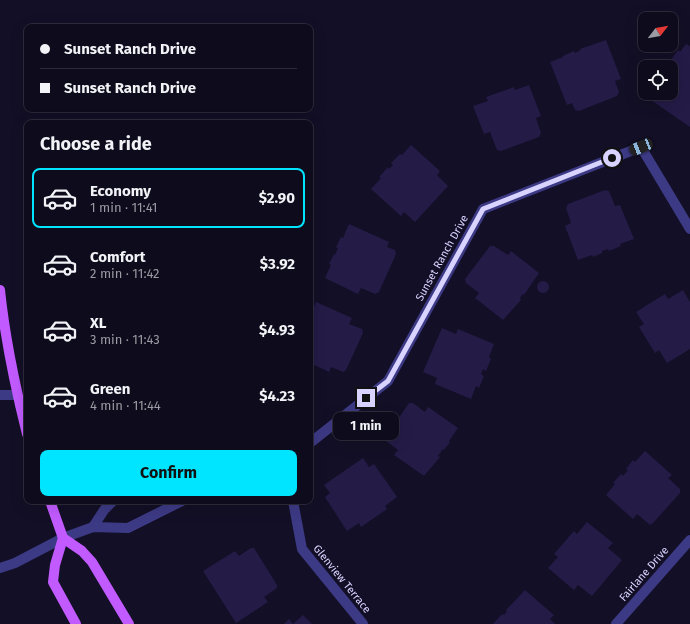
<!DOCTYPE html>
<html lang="en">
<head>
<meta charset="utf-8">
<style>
  :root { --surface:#0e0b1c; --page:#1c1929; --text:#f1f3f6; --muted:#9b9ba3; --line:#2e2b3b; --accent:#00e5ff }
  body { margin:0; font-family:"Fira Sans",sans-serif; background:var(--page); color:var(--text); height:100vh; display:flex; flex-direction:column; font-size:15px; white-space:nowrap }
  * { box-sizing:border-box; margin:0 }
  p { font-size:13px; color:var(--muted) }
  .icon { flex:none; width:22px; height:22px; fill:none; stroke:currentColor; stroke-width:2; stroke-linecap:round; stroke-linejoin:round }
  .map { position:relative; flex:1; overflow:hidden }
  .sheet { position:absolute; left:24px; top:120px; width:289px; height:384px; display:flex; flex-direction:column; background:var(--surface); border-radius:8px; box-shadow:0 4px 16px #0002,0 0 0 1px var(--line) }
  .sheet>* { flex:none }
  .banner { position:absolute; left:24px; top:24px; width:289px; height:88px; border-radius:8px; box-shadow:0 4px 16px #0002,0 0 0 1px var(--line); display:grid; align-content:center; height:88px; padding:0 16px; background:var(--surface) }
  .needle { width:26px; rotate:59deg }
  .buttons { position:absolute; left:638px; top:12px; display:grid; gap:8px }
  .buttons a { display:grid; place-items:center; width:40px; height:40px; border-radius:8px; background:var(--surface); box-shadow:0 4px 16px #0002,0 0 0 1px var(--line); font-size:20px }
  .end { position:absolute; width:18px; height:18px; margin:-9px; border:5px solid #d9d4ff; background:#111; box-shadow:0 0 0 2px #111 }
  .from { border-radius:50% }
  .bubble { position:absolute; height:28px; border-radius:8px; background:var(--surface); box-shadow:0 4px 16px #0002,0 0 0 1px var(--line); font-size:13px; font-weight:700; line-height:28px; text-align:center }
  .car { position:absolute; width:12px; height:24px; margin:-12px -6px; border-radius:5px; box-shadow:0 0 3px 1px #0007; background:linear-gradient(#222 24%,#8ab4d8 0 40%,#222 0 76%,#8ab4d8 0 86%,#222 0) }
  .banner b { display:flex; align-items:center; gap:14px; height:38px; font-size:15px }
  .banner b+b { border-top:1px solid var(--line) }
  .banner i { width:10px; height:10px; background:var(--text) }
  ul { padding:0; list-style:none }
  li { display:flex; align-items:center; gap:12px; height:60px; margin:0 8px 6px; padding:0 8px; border:2px solid transparent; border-radius:8px }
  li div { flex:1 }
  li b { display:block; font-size:15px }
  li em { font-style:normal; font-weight:700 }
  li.on { border-color:var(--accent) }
  li>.icon { width:36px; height:36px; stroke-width:1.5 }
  h2 { padding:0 16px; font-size:18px; line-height:48px }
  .action { display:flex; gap:8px; margin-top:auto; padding:8px 16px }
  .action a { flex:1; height:46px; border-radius:8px; background:var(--accent); color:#111; font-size:16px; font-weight:700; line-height:46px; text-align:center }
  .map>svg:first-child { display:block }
</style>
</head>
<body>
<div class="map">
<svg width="690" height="624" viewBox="0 0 690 624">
  <rect width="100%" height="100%" fill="#130f26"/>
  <g fill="#241b47">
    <polygon points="606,40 621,79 615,81 619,92 617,96 579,111 575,110 572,103 567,105 550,62 563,57 563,56 574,51 575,53 581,50 580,49"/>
    <polygon points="686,44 690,46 690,127 651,100 656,93 671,93 671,67 666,67 678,50 680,52"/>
    <polygon points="529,85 541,116 536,118 541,133 539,137 501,151 497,150 490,132 484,134 473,106 488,101 486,97 514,87 515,90"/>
    <polygon points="411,145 440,171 437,175 448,186 415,222 404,212 401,216 371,189 381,178 379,177 388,167 389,169 393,165 391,163 400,154 402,155"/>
    <polygon points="605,190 609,191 615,206 620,205 634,239 620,244 621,246 609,251 608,249 602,251 602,253 593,257 592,255 578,260 565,226 571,223 566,208 568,204"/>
    <polygon points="349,224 389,242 387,247 395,250 396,254 379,292 375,294 361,288 358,294 325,278 331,265 329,264 334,254 335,255 338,248 336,247 341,237 343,238"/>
    <polygon points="490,246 494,246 508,255 511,251 539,273 524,295 523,294 520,298 521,300 503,320 475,298 479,293 466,283 465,279"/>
    <circle cx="543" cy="287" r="6"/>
    <polygon points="683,290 690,302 690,349 667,363 659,350 655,353 639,327 644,324 636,312 665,294 668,299"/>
    <polygon points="316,302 352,318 349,324 362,329 363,333 346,370 343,372 331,367 329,372 310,363 310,315"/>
    <polygon points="442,328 456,334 458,329 494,344 489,357 491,359 486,371 483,369 481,374 484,376 479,388 476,386 471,399 435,384 437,378 423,372"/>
    <polygon points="409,403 413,403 425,412 428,407 458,428 449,441 450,442 444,450 443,449 438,456 440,457 424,476 394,455 398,450 386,441 385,438"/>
    <polygon points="645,451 672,475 668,478 680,489 680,493 653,523 650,525 637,514 633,519 606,495 615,484 613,483 621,474 623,476 628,470 626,469 633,460 635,462"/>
    <polygon points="363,458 369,467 374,464 397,497 385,506 387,509 361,527 359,523 347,531 325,497 330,493 324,485"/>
    <polygon points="587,522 613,543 608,548 622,560 592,596 578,585 574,590 548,568 558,557 554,554 574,531 577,534"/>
    <polygon points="251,548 254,548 277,585 277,588 264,597 268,602 236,623 203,571 235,551 239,556"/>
    <polygon points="525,590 554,615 550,619 555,624 493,624 502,614 504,615 507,611 506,610"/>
    <polygon points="303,615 312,624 284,624 289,619 293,624"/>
  </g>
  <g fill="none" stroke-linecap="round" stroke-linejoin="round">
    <polyline stroke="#3d3a85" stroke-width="10" points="0,395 17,395"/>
    <g stroke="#3d3a85" stroke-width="10">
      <polyline points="310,443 388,381 483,209 641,147 690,229"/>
      <polyline points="293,501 302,549 363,624"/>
      <polyline points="93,527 104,510 113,501"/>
      <polyline points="0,568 15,563 63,538 93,527 128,528 182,501"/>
      <polyline points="616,624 690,540"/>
    </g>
    <g stroke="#c25bff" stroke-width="10">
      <path d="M0 290C5 339 15 386 27 434"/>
      <polyline points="50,501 63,538 82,551 92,562 129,624"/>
      <polyline points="63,538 55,565 53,582 76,624"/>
    </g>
  </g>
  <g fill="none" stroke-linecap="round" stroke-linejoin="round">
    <polyline stroke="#d9d4ff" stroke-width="5" points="366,398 388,381 483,209 612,158"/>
  </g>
  <g text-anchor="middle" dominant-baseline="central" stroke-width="3" stroke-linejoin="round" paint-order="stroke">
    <g font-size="11" fill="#d9d4ff" stroke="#130f26">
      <text transform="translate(442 258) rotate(-61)">Sunset Ranch Drive</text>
      <text transform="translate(644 574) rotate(-49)">Fairlane Drive</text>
      <text transform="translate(342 579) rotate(51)">Glenview Terrace</text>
    </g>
  </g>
</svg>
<div class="buttons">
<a><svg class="needle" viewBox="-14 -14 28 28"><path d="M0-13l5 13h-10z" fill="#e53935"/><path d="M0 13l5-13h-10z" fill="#9b9ba3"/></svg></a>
<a><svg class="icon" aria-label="locate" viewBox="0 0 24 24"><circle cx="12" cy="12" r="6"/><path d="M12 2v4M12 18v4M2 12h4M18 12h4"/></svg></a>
</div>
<i class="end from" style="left:612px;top:158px"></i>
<i class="end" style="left:366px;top:398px"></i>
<div class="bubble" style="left:333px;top:412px;width:66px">1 min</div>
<i class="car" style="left:641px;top:147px;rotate:248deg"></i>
<div class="banner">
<b><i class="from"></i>Sunset Ranch Drive</b>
<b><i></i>Sunset Ranch Drive</b>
</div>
<section class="sheet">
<h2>Choose a ride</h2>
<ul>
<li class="on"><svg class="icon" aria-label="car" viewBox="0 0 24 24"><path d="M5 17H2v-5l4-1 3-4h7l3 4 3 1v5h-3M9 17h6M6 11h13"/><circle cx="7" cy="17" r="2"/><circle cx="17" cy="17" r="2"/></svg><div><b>Economy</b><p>1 min · 11:41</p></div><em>$2.90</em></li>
<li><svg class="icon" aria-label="car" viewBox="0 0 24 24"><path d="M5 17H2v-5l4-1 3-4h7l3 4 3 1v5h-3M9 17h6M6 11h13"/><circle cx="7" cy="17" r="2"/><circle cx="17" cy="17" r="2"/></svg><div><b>Comfort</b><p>2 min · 11:42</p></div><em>$3.92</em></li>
<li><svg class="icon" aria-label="car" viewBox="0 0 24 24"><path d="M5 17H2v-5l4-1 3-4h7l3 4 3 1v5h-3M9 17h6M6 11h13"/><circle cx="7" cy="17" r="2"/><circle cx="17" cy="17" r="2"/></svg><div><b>XL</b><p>3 min · 11:43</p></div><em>$4.93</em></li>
<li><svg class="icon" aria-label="car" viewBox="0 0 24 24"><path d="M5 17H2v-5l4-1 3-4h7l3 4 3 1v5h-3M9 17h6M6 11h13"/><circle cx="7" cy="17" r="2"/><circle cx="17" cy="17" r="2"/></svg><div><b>Green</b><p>4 min · 11:44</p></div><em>$4.23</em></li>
</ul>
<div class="action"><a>Confirm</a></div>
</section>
</div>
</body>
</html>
